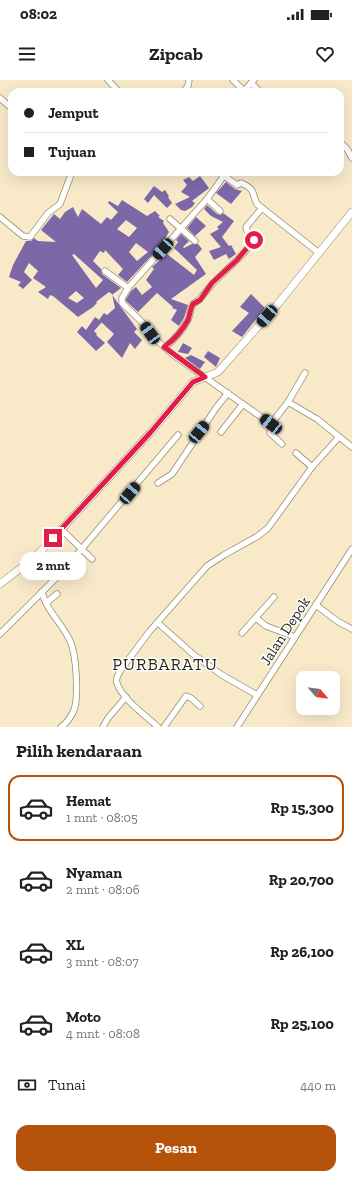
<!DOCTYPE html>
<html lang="id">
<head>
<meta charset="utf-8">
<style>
  :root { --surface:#fff; --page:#f6f6f6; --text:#202124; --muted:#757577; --line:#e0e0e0; --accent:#b45309 }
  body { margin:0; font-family:"Zilla Slab",serif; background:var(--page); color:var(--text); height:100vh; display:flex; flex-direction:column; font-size:15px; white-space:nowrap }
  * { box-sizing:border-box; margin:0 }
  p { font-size:13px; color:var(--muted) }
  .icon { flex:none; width:22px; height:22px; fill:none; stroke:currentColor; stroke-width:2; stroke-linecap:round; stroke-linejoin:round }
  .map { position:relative; height:647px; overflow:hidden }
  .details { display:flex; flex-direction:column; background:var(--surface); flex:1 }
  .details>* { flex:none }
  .top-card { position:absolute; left:8px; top:8px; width:336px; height:88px; border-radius:12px; box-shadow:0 4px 16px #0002; display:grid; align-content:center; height:88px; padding:0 16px; background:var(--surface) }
  .needle { width:26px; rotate:118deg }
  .tools { position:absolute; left:296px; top:591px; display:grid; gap:8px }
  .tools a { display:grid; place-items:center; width:44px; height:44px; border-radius:8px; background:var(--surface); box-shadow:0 4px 16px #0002; font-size:20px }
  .end { position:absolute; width:18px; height:18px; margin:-9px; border:5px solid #e11d48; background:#fff; box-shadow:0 0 0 2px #fff }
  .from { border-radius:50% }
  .bubble { position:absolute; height:28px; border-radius:12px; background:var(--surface); box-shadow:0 4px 16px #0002; font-size:13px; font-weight:800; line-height:28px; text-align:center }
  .car { position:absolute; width:12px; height:24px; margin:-12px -6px; border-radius:5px; box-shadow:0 0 3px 1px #0007; background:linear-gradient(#222 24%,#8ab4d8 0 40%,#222 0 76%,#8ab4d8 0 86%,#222 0) }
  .top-card b { display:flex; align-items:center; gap:14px; height:38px; font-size:15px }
  .top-card b+b { border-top:1px solid var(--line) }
  .top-card i { width:10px; height:10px; background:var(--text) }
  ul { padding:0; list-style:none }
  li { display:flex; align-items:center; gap:12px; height:66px; margin:0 8px 6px; padding:0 8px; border:2px solid transparent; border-radius:12px }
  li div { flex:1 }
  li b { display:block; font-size:15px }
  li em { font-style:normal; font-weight:800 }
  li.current { border-color:var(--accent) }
  li>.icon { width:36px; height:36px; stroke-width:1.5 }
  h2 { padding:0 16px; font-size:18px; line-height:48px }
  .pay { display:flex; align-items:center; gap:10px; height:44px; padding:0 16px; font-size:15px }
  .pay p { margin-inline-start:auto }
  .action { display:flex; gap:8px; margin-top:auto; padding:8px 16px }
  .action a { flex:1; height:46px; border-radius:12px; background:var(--accent); color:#fff; font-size:16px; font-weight:800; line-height:46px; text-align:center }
  .status { display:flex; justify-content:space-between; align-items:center; height:28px; padding:0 20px; background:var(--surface); direction:ltr }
  .status svg { height:11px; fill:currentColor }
  header { display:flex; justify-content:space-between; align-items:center; height:52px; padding:0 16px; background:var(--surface); font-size:18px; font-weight:800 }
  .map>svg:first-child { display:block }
</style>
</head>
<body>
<div class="status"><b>08:02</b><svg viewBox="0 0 49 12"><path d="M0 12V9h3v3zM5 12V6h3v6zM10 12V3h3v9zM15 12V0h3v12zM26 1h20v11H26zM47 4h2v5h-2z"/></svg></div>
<header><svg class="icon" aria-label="menu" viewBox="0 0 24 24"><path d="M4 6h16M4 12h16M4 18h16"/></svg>Zipcab<svg class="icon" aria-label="heart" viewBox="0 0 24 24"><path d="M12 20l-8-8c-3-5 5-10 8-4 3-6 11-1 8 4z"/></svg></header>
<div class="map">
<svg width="352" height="647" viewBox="0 0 352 647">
  <rect width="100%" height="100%" fill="#f8eac9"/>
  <g fill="#7d68a7" fill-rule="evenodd">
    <polygon points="200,96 209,108 192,121 195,123 192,127 185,131 181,130 175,124 190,117 181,112 187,105 183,100 189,97 193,101"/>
    <polygon points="226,102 235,109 242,111 231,124 216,113"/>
    <polygon points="154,106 162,112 165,110 169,116 168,117 172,123 167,128 154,115 148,123 144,119"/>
    <path d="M122 120 147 136 155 131 160 136 158 137 164 141 163 143 169 152 163 162 154 170 153 174 127 202 118 195 123 189 105 170 104 173 100 171 93 181 101 189 102 194 121 208 112 215 137 249 134 252 142 260 135 269 130 263 122 278 107 262 114 254 99 240 104 233 107 235 115 228 112 214 109 212 96 222 97 223 93 227 78 237 53 216 50 215 48 219 38 212 46 207 33 198 38 191 29 183 24 192 32 200 23 209 18 205 21 202 9 197 13 185 26 161H31L34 158 38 161 56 162 41 150 54 134 60 139 65 132 73 127 78 137 82 129 101 144 107 137 111 140 118 132 108 123 109 121 118 126ZM126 140 137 148 129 157 117 149ZM136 163 148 172 137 181 129 172ZM74 174 103 200 96 208 72 175ZM76 211 84 218 77 223 68 218Z"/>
    <polygon points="207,125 217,134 221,135 223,133 234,141 222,157 229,166 231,165 236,174 229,179 226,174 214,180 209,171 221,167 210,154 219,149 217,147 223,142 211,136 204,129"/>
    <polygon points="196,137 206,146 195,156 187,148"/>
    <polygon points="181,154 189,161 183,167 184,168 192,164 198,164 202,169 195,177 206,194 171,219 188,225 184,238 179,246 171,240 177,230 172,228 173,227 157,213 138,232 126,221 126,219 131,211 136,207 142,215 152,207 146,200 154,189 152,187 167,174 194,195 197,190 174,168 178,162 176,160"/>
    <polygon points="251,214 265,228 242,257 232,251 249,233 240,227"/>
    <polygon points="95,237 102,242 94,251 97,254 96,255 105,263 96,271 77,252 82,246 86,250"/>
    <polygon points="183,263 192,268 188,274 178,272"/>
    <polygon points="208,271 220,278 216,287 204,277"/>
    <polygon points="191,275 205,282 200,289 185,278"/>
  </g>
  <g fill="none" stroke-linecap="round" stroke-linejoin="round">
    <defs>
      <g id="minor">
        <polyline points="108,0 119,12"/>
        <polyline points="233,0 244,11"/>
        <polyline points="251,3 260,12"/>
        <polyline points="183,12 188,6 189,0"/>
        <polyline points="243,12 254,0"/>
        <polyline points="0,18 9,26"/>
        <polyline points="340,62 347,69 352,78"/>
        <polyline points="220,92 223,97 207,119 128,208 122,218 122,223 141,241 153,257 172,274 271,344 288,322 317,339 352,367"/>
        <path d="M223 95 237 105 241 103C257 110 251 113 257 124L319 173"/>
        <polyline points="207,119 220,131"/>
        <polyline points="0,137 23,156 30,157 48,133 60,124 72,92"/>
        <polyline points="170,139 195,161"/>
        <polyline points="105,191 128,208"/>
        <path d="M165 267C174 260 182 251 188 240 190 235 190 229 193 224L199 220 213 203 242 175 252 163 254 156 247 151 246 147 262 128"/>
        <polyline points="288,322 305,293"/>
        <polyline points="271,344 270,353 282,364"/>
        <polyline points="221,352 243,324"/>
        <polyline points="296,373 312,387"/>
        <polyline points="158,403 172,394 216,328 228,313"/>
        <polyline points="61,449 92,479"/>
        <path d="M42 512C46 531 64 545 71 563 76 576 79 616 74 630 71 637 67 643 61 647"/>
        <polyline points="46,523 57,514"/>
        <polyline points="316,525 337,541 352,549"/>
        <polyline points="256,538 266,546 295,557"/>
        <polyline points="158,543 194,575 222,595 257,615"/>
        <polyline points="242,553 274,517"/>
        <polyline points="0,554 63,491 178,355"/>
        <polyline points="103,647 108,638 126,617"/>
        <path d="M158 647C146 636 122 619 117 603 115 599 118 595 120 591L149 552 207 486 224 475 258 456 268 448 312 387 339 357"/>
        <polyline points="164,647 186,616 191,618 200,626"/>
        <polyline points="237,647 352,469"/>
      </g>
      <polyline id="tertiary" points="0,504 34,478 45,467 150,353 193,302 218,292 277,225 352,132"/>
    </defs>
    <use href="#minor" stroke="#998c6d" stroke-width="7"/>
    <use href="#tertiary" stroke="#998c6d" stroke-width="8"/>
    <use href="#minor" stroke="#fff" stroke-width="5.5"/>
    <use href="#tertiary" stroke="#fff" stroke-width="7"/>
  </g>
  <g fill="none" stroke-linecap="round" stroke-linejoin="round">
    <path stroke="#e11d48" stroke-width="5" d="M53 458 150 353 193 302 205 297 164 267C174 260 182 251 188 240 190 235 190 229 193 224L200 220 212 203 237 180 254 160"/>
  </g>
  <g text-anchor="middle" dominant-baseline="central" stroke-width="3" stroke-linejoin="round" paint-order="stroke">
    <g font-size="15" fill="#2c261a" stroke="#fff">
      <text transform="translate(285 551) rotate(-57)">Jalan Depok</text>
    </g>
    <g font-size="17" letter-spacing="1" fill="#2c261a" stroke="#fff">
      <text x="165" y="584">PURBARATU</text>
    </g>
  </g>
</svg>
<div class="tools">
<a><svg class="needle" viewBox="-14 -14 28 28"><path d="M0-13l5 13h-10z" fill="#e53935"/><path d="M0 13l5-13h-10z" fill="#757577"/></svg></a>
</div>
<i class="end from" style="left:254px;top:160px"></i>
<i class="end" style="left:53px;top:458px"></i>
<div class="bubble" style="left:20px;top:472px;width:66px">2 mnt</div>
<i class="car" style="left:163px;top:169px;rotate:222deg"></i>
<i class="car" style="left:267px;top:236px;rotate:221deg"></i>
<i class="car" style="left:150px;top:253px;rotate:324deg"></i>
<i class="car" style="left:271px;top:344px;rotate:308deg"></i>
<i class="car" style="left:199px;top:352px;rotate:39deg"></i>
<i class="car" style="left:130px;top:413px;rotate:40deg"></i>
<div class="top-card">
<b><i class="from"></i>Jemput</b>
<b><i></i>Tujuan</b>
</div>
</div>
<section class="details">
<h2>Pilih kendaraan</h2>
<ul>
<li class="current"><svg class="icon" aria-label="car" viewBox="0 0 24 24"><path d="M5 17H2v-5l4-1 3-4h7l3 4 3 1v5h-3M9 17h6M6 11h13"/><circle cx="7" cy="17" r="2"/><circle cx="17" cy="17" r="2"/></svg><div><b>Hemat</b><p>1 mnt · 08:05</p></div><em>Rp 15,300</em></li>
<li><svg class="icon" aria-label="car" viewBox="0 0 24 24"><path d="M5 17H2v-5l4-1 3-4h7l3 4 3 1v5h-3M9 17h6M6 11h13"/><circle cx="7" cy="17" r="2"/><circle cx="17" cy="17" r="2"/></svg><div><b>Nyaman</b><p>2 mnt · 08:06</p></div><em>Rp 20,700</em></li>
<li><svg class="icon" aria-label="car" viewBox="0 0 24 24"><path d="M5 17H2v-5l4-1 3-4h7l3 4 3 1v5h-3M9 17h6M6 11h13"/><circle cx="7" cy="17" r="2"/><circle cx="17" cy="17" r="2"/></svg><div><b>XL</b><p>3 mnt · 08:07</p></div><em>Rp 26,100</em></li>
<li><svg class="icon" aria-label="car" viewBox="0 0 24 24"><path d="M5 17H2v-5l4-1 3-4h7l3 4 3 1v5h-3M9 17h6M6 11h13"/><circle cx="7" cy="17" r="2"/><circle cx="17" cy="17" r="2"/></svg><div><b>Moto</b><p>4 mnt · 08:08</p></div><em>Rp 25,100</em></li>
</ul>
<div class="pay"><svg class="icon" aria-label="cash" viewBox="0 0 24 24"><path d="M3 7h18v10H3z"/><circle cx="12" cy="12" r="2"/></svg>Tunai<p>440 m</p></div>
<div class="action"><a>Pesan</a></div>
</section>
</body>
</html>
